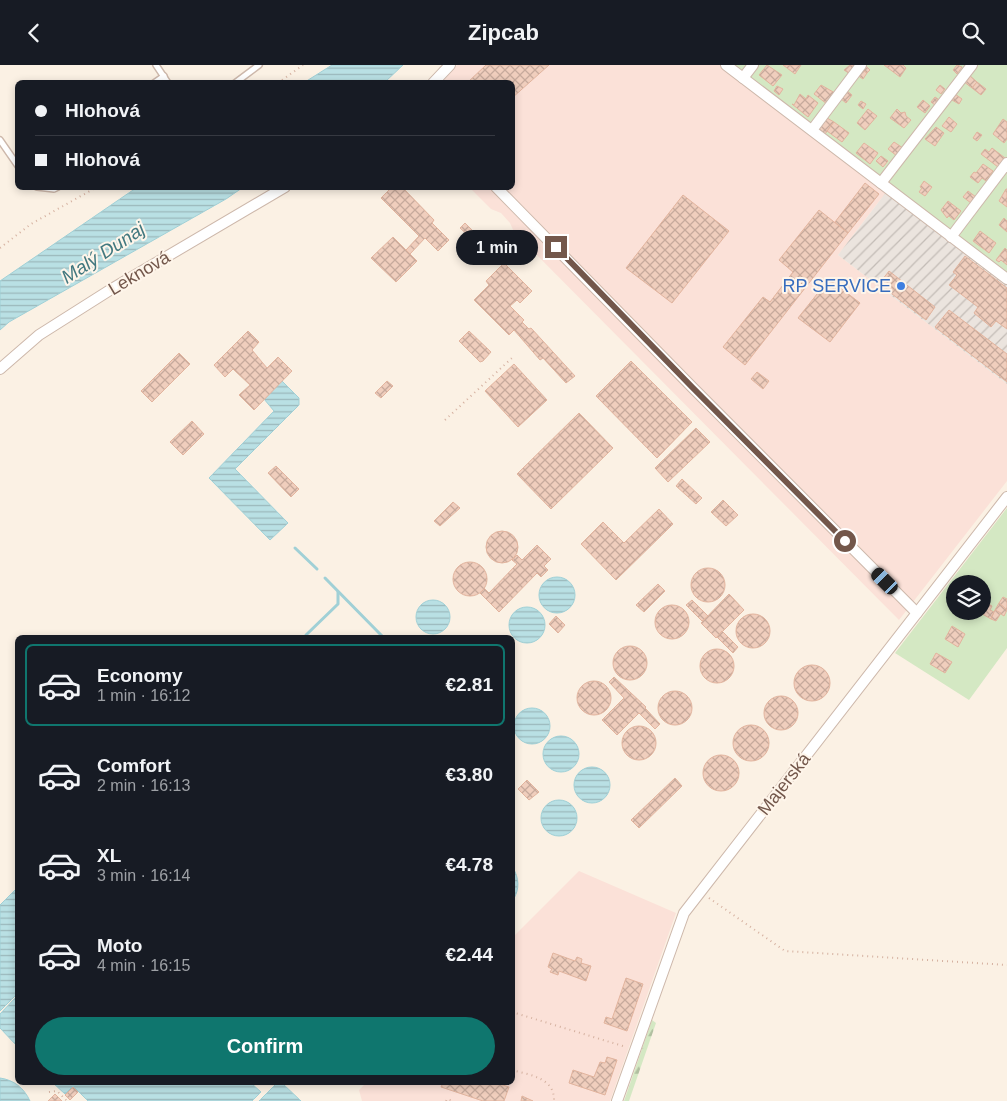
<!DOCTYPE html>
<html lang="en">
<head>
<meta charset="utf-8">
<style>
  :root { --surface:#171b24; --page:#20242c; --text:#f1f3f6; --muted:#9ea1a6; --line:#363941; --accent:#0f766e }
  body { margin:0; font-family:Helvetica,sans-serif; background:var(--page); color:var(--text); height:100vh; display:flex; flex-direction:column; font-size:19px; white-space:nowrap }
  * { box-sizing:border-box; margin:0 }
  p { font-size:16px; color:var(--muted) }
  .icon { flex:none; width:28px; height:28px; fill:none; stroke:currentColor; stroke-width:2; stroke-linecap:round; stroke-linejoin:round }
  .map { position:relative; flex:1; overflow:hidden }
  .panel { position:absolute; left:15px; top:570px; width:500px; height:450px; display:flex; flex-direction:column; background:var(--surface); border-radius:8px; box-shadow:0 2px 8px #0003 }
  .panel>* { flex:none }
  .hud { position:absolute; left:15px; top:15px; width:500px; height:110px; border-radius:8px; box-shadow:0 2px 8px #0003; display:grid; align-content:center; height:110px; padding:0 20px; background:var(--surface) }
  .fabs { position:absolute; left:946px; top:510px; display:grid; gap:10px }
  .fabs a { display:grid; place-items:center; width:45px; height:45px; border-radius:50%; background:var(--surface); box-shadow:0 2px 8px #0003; font-size:25px }
  .end { position:absolute; width:22px; height:22px; margin:-11px; border:6px solid #73574b; background:#fff; box-shadow:0 0 0 2px #fff }
  .from { border-radius:50% }
  .bubble { position:absolute; height:35px; border-radius:18px; background:var(--surface); box-shadow:0 2px 8px #0003; font-size:16px; font-weight:700; line-height:35px; text-align:center }
  .car { position:absolute; width:15px; height:30px; margin:-15px -8px; border-radius:6px; box-shadow:0 0 4px 1px #0007; background:linear-gradient(#222 24%,#8ab4d8 0 40%,#222 0 76%,#8ab4d8 0 86%,#222 0) }
  .hud b { display:flex; align-items:center; gap:18px; height:48px; font-size:19px }
  .hud b+b { border-top:1px solid var(--line) }
  .hud i { width:12px; height:12px; background:var(--text) }
  ul { padding:9px 0 0; list-style:none }
  li { display:flex; align-items:center; gap:15px; height:82px; margin:0 10px 8px; padding:0 10px; border:2px solid transparent; border-radius:8px }
  li div { flex:1 }
  li b { display:block; font-size:19px }
  li em { font-style:normal; font-weight:700 }
  li.on { border-color:var(--accent) }
  li>.icon { width:45px; height:45px; stroke-width:1.5 }
  .primary-button { display:flex; gap:10px; margin-top:auto; padding:10px 20px }
  .primary-button a { flex:1; height:58px; border-radius:30px; background:var(--accent); color:#fff; font-size:20px; font-weight:700; line-height:58px; text-align:center }
  header { display:flex; justify-content:space-between; align-items:center; height:65px; padding:0 20px; background:var(--surface); font-size:22px; font-weight:700 }
  .map>svg:first-child { display:block }
</style>
</head>
<body>
<header><svg class="icon" aria-label="back" viewBox="0 0 24 24"><path d="M15 5l-7 7 7 7"/></svg>Zipcab<svg class="icon" aria-label="search" viewBox="0 0 24 24"><circle cx="10" cy="10" r="6"/><path d="M15 15l6 6"/></svg></header>
<div class="map">
<svg width="1007" height="1036" viewBox="0 0 1007 1036">
  <defs>
    <pattern id="industrial-furrows" width="10" height="10" patternUnits="userSpaceOnUse" patternTransform="scale(1.25)"><rect width="10" height="10" fill="#ebe4de"/><path d="M-1 1l2-2M0 10L10 0M9 11l2-2" fill="none" stroke="#c3bcb6"/></pattern>
    <pattern id="forest-firs" width="22" height="20" patternUnits="userSpaceOnUse" patternTransform="scale(1.25)"><rect width="22" height="20" fill="#d4e8c3"/><path d="M5 1l3.5 6h-7zM16 11l3.5 6h-7z" fill="#b0bfa0"/></pattern>
    <pattern id="water-rules" width="6" height="5" patternUnits="userSpaceOnUse" patternTransform="scale(1.25)"><rect width="6" height="5" fill="#b9e0e4"/><path d="M0 2.5h6" fill="none" stroke="#9bb8bb"/></pattern>
    <pattern id="building-cross-hatch" width="8" height="8" patternUnits="userSpaceOnUse" patternTransform="scale(1.25)"><rect width="8" height="8" fill="#f0cebd"/><path d="M0 0l8 8M0 8l8-8" fill="none" stroke="#c7aa9c"/></pattern>
  </defs>
  <rect width="100%" height="100%" fill="#fbf1e4"/>
  <g fill="#fbe1d8">
    <polygon points="457,0 722,0 887,126 838,190 1007,319 1007,416 899,555 514,167 510,158 501,148 491,144 470,123 512,122 512,18 440,18"/>
    <polygon points="579,806 676,848 610,1036 362,1036 359,1025 366,1018 512,1018 513,872"/>
  </g>
  <polygon fill="url(#industrial-furrows)" points="887,126 1007,218 1007,319 838,190"/>
  <polygon fill="url(#forest-firs)" points="652,955 656,958 629,1036 624,1036"/>
  <g fill="#d4e8c3" fill-rule="evenodd">
    <polygon points="734,0 1007,0 1007,208"/>
    <path d="M1007 443V583L969 635 895 588ZM955 519H982V546H955Z"/>
  </g>
  <g fill="url(#water-rules)" stroke="#a0d0d6">
    <polygon points="332,0 403,0 385,17 305,17"/>
    <polygon points="136,123 242,123 226,134 9,257 0,265 0,216"/>
    <polygon points="282,316 299,333 299,340 235,404 288,458 270,475 209,413 274,346 264,334"/>
    <circle cx="557" cy="530" r="18"/>
    <circle cx="433" cy="552" r="17"/>
    <circle cx="527" cy="560" r="18"/>
    <circle cx="532" cy="661" r="18"/>
    <circle cx="561" cy="689" r="18"/>
    <circle cx="592" cy="720" r="18"/>
    <circle cx="559" cy="753" r="18"/>
    <path d="M513 803C519 813 520 824 513 835Z"/>
    <polygon points="17,823 17,929 0,946 0,840"/>
    <polygon points="17,931 17,981 0,963 0,949"/>
    <path d="M0 1013C14 1015 24 1023 30 1036H0Z"/>
    <polygon points="53,1018 251,1018 261,1027 252,1036 88,1036 73,1021 65,1029"/>
    <polygon points="277,1018 282,1018 301,1036 259,1036"/>
  </g>
  <g fill="none" stroke-linecap="round" stroke-linejoin="round">
    <g stroke="#a0d0d6" stroke-width="3">
      <polyline points="295,483 317,504"/>
      <polyline points="325,513 383,572"/>
      <polyline points="307,572 306,570 338,539 338,527"/>
    </g>
  </g>
  <g fill="url(#building-cross-hatch)" stroke="#e2b49e">
    <polygon points="486,0 549,0 512,33 512,18 467,18"/>
    <polygon points="767,0 782,10 773,21 759,10"/>
    <polygon points="783,0 801,0 795,9"/>
    <polygon points="850,0 856,0 850,9 844,5"/>
    <polygon points="865,0 870,5 867,8 862,5"/>
    <polygon points="884,0 903,0 906,3 900,12"/>
    <polygon points="957,0 962,2 957,9 953,5"/>
    <polygon points="862,5 867,8 863,14 857,10"/>
    <polygon points="968,9 977,17 972,23 963,16"/>
    <polygon points="977,17 986,24 981,30 972,23"/>
    <polygon points="821,20 835,28 827,39 814,29"/>
    <polygon points="940,20 945,24 941,29 936,25"/>
    <polygon points="777,21 783,24 779,30 774,26"/>
    <polygon points="846,25 852,30 846,38 840,33"/>
    <polygon points="800,29 806,34 808,30 818,38 808,52 792,39 794,40"/>
    <polygon points="955,29 962,34 959,39 952,35"/>
    <polygon points="935,32 938,34 935,40 931,37"/>
    <polygon points="923,35 930,41 925,48 917,42"/>
    <polygon points="861,36 866,39 863,44 858,40"/>
    <polygon points="868,44 877,51 865,65 857,58"/>
    <polygon points="897,44 901,48 905,47 906,51 911,55 904,63 890,53"/>
    <polygon points="949,52 957,59 951,67 942,61"/>
    <polygon points="827,53 834,57 825,69 819,64"/>
    <polygon points="1003,54 1007,57 1007,74 1004,78 993,69"/>
    <polygon points="834,57 849,68 842,77 827,66"/>
    <polygon points="936,62 944,68 935,81 925,74"/>
    <polygon points="977,67 982,70 977,76 973,73"/>
    <polygon points="894,77 903,83 897,91 888,84"/>
    <polygon points="864,78 878,88 870,99 856,88"/>
    <polygon points="992,83 1005,93 998,102 981,89 985,84 989,87"/>
    <polygon points="881,91 888,96 883,102 876,96"/>
    <polygon points="983,99 993,106 986,116 982,113 978,118 970,112 974,107 976,108"/>
    <polygon points="924,116 932,122 925,131 919,127 922,123 920,122"/>
    <polygon points="865,118 879,129 848,168 835,157"/>
    <polygon points="392,122 402,122 434,155 432,158 449,175 438,186 425,173 410,189 406,185 419,171 381,133"/>
    <polygon points="1006,124 1007,124 1007,142 999,136"/>
    <polygon points="968,126 976,132 971,138 963,132"/>
    <polygon points="683,130 729,166 672,238 626,203"/>
    <polygon points="948,136 961,146 954,155 949,151 947,153 941,145"/>
    <polygon points="819,145 848,168 745,300 723,282 763,232 770,237 793,207 779,195"/>
    <polygon points="1004,153 1007,156 1007,167 999,160"/>
    <polygon points="465,158 475,168 471,173 460,163"/>
    <polygon points="980,166 996,178 989,188 973,176"/>
    <polygon points="393,172 417,196 396,217 371,193"/>
    <polygon points="1005,183 1007,185 1007,200 1001,195 999,197 996,195"/>
    <polygon points="965,191 1007,223 1007,264 996,256 991,262 974,248 978,242 949,220 957,210 953,207"/>
    <polygon points="504,198 532,226 520,238 517,235 510,241 524,255 522,257 529,264 531,263 575,311 566,318 543,293 540,295 514,265 509,270 474,235 489,220 486,216"/>
    <polygon points="889,206 935,242 926,255 879,219"/>
    <polygon points="829,214 860,238 830,277 798,253"/>
    <polygon points="949,245 1007,289 1007,317 935,262"/>
    <polygon points="248,266 259,277 252,285 267,303 278,292 292,306 254,345 239,330 250,320 233,304 225,312 214,300"/>
    <polygon points="469,266 491,287 483,296 480,297 459,276"/>
    <polygon points="179,288 190,299 152,337 141,326"/>
    <polygon points="631,296 692,357 657,393 596,331"/>
    <polygon points="514,299 547,335 518,362 485,326"/>
    <polygon points="757,307 769,316 763,324 751,314"/>
    <polygon points="387,316 393,321 381,333 375,328"/>
    <polygon points="579,348 613,383 551,444 517,409"/>
    <polygon points="192,356 204,369 183,390 170,377"/>
    <polygon points="696,363 710,377 668,417 655,403"/>
    <polygon points="276,401 299,424 291,432 268,408"/>
    <polygon points="682,414 702,433 696,439 676,421"/>
    <polygon points="723,435 738,450 726,461 711,447"/>
    <polygon points="453,437 460,443 440,461 434,456"/>
    <polygon points="659,444 673,459 616,515 581,479 603,457 624,478"/>
    <circle cx="502" cy="482" r="16"/>
    <polygon points="537,480 551,494 544,501 548,505 541,512 537,508 499,547 480,528 484,523 489,528 517,499 512,495 517,490 522,495"/>
    <circle cx="470" cy="514" r="17"/>
    <circle cx="708" cy="520" r="17"/>
    <polygon points="658,519 665,526 644,547 636,540"/>
    <polygon points="729,529 744,545 716,573 701,558"/>
    <polygon points="1003,532 1007,534 1007,545 999,538"/>
    <polygon points="692,535 708,551 702,556 686,540"/>
    <polygon points="985,537 992,541 990,545 994,547 991,554 979,547 982,546"/>
    <polygon points="999,538 1007,545 1004,551 995,545"/>
    <circle cx="672" cy="557" r="17"/>
    <polygon points="995,545 1001,548 996,556 991,554"/>
    <circle cx="753" cy="566" r="17"/>
    <polygon points="556,551 565,560 558,568 549,559"/>
    <polygon points="952,561 965,569 958,582 945,574"/>
    <polygon points="722,566 738,582 733,588 717,572"/>
    <circle cx="630" cy="598" r="17"/>
    <circle cx="717" cy="601" r="17"/>
    <polygon points="936,588 952,597 945,608 930,599"/>
    <circle cx="812" cy="618" r="18"/>
    <polygon points="614,612 646,642 645,643 660,659 655,664 639,648 617,670 602,655 624,633 609,617"/>
    <circle cx="594" cy="633" r="17"/>
    <circle cx="675" cy="643" r="17"/>
    <circle cx="781" cy="648" r="17"/>
    <circle cx="751" cy="678" r="18"/>
    <circle cx="639" cy="678" r="17"/>
    <circle cx="721" cy="708" r="18"/>
    <polygon points="675,713 682,721 639,763 631,755"/>
    <polygon points="527,715 539,727 529,735 518,724"/>
    <polygon points="553,888 575,896 577,892 582,894 581,898 591,901 586,916 559,906 558,910 550,907 552,904 548,902"/>
    <polygon points="626,913 643,919 627,966 604,958 606,952 612,954"/>
    <polygon points="607,992 617,995 605,1030 569,1018 573,1005 594,1012 600,997 605,998"/>
    <polygon points="443,1018 497,1018 509,1022 504,1036 483,1036 441,1022"/>
    <polygon points="73,1022 78,1027 70,1035 65,1030"/>
    <polygon points="55,1029 62,1036 48,1036"/>
    <polygon points="522,1031 533,1036 521,1036"/>
  </g>
  <g fill="none" stroke-linecap="round" stroke-linejoin="round">
    <defs>
      <g id="lane">
        <polyline points="156,0 168,18"/>
        <polyline points="154,18 164,11"/>
        <polyline points="235,18 259,0"/>
        <polyline points="0,75 18,101"/>
        <polyline points="37,122 54,124 58,122"/>
      </g>
      <g id="street">
        <polyline points="726,0 1007,214"/>
        <polyline points="743,13 753,0"/>
        <polyline points="433,18 450,0"/>
        <polyline points="812,65 861,0"/>
        <polyline points="881,118 972,0"/>
        <polyline points="496,122 692,322 917,548"/>
        <polyline points="951,172 1007,98"/>
        <polyline points="0,304 39,270 110,225 285,122"/>
        <polyline points="617,1036 684,848 1007,432"/>
      </g>
    </defs>
    <use href="#lane" stroke="#cdb8ab" stroke-width="8"/>
    <use href="#street" stroke="#cdb8ab" stroke-width="12"/>
    <g stroke="#d5b1a0" stroke-width="2" stroke-dasharray="1 4" stroke-linecap="butt">
      <polyline points="278,18 303,0"/>
      <polyline points="0,183 31,159 97,122"/>
      <polyline points="445,355 513,292"/>
      <polyline points="709,833 785,886 1007,900"/>
      <polyline points="512,947 626,982"/>
      <path d="M512 1005C530 1010 555 1013 554 1036"/>
      <polyline points="49,1027 57,1026 67,1036"/>
      <polyline points="446,1036 447,1034 453,1036"/>
    </g>
    <use href="#lane" stroke="#fff" stroke-width="5"/>
    <use href="#street" stroke="#fff" stroke-width="10"/>
  </g>
  <g fill="none" stroke-linecap="round" stroke-linejoin="round">
    <polyline stroke="#73574b" stroke-width="6" points="556,182 692,322 845,476"/>
  </g>
  <circle fill="#3f7fe0" stroke="#fef5ea" stroke-width="2" cx="901" cy="221" r="5"/>
  <g text-anchor="middle" dominant-baseline="central" stroke-width="4" stroke-linejoin="round" paint-order="stroke">
    <g font-size="18" fill="#73574b" stroke="#fef5ea">
      <text transform="translate(139 208) rotate(-31)">Leknová</text>
      <text transform="translate(784 719) rotate(-52)">Majerská</text>
    </g>
    <g font-size="18" fill="#366cbe" stroke="#fef5ea" text-anchor="end">
      <text x="891" y="221">RP SERVICE</text>
    </g>
    <g font-size="19" font-style="italic" fill="#42787f" stroke="#fef5ea">
      <text transform="translate(103 188) rotate(-33)">Malý Dunaj</text>
    </g>
  </g>
</svg>
<div class="fabs">
<a><svg class="icon" aria-label="layers" viewBox="0 0 24 24"><path d="M12 4l9 5-9 5-9-5zM3 14l9 5 9-5"/></svg></a>
</div>
<i class="end from" style="left:845px;top:476px"></i>
<i class="end" style="left:556px;top:182px"></i>
<div class="bubble" style="left:456px;top:165px;width:82px">1 min</div>
<i class="car" style="left:885px;top:516px;rotate:315deg"></i>
<div class="hud">
<b><i class="from"></i>Hlohová</b>
<b><i></i>Hlohová</b>
</div>
<section class="panel">
<ul>
<li class="on"><svg class="icon" aria-label="car" viewBox="0 0 24 24"><path d="M5 17H2v-5l4-1 3-4h7l3 4 3 1v5h-3M9 17h6M6 11h13"/><circle cx="7" cy="17" r="2"/><circle cx="17" cy="17" r="2"/></svg><div><b>Economy</b><p>1 min · 16:12</p></div><em>€2.81</em></li>
<li><svg class="icon" aria-label="car" viewBox="0 0 24 24"><path d="M5 17H2v-5l4-1 3-4h7l3 4 3 1v5h-3M9 17h6M6 11h13"/><circle cx="7" cy="17" r="2"/><circle cx="17" cy="17" r="2"/></svg><div><b>Comfort</b><p>2 min · 16:13</p></div><em>€3.80</em></li>
<li><svg class="icon" aria-label="car" viewBox="0 0 24 24"><path d="M5 17H2v-5l4-1 3-4h7l3 4 3 1v5h-3M9 17h6M6 11h13"/><circle cx="7" cy="17" r="2"/><circle cx="17" cy="17" r="2"/></svg><div><b>XL</b><p>3 min · 16:14</p></div><em>€4.78</em></li>
<li><svg class="icon" aria-label="car" viewBox="0 0 24 24"><path d="M5 17H2v-5l4-1 3-4h7l3 4 3 1v5h-3M9 17h6M6 11h13"/><circle cx="7" cy="17" r="2"/><circle cx="17" cy="17" r="2"/></svg><div><b>Moto</b><p>4 min · 16:15</p></div><em>€2.44</em></li>
</ul>
<div class="primary-button"><a>Confirm</a></div>
</section>
</div>
</body>
</html>
